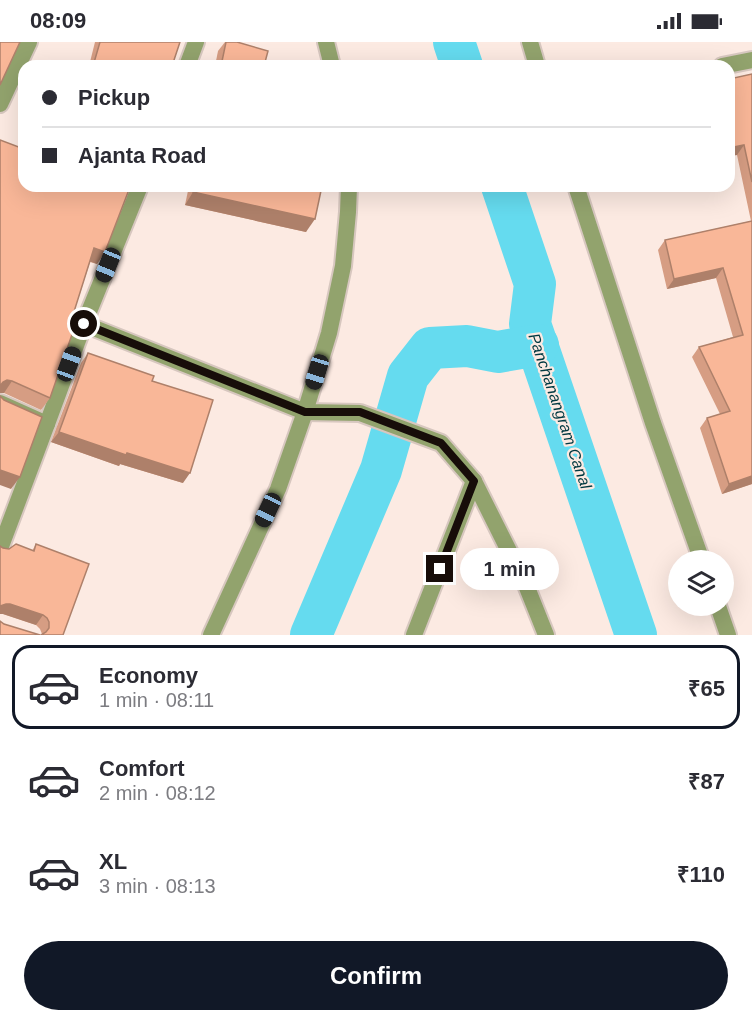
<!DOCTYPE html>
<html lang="en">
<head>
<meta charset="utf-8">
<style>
  :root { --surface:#fff; --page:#f7f7f7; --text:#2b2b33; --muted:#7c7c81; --line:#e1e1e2; --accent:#111827 }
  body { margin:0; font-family:Arial,sans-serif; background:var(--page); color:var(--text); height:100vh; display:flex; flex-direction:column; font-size:22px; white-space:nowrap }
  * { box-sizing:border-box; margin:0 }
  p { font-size:20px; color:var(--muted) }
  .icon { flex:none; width:33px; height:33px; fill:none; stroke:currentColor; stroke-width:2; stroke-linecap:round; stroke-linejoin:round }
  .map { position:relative; height:593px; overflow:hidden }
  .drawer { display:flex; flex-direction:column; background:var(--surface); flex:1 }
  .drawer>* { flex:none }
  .top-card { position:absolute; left:18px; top:18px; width:717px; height:132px; border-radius:18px; box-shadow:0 6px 24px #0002; display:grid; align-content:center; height:132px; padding:0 24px; background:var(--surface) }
  .tools { position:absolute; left:668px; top:508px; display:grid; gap:12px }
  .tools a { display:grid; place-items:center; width:66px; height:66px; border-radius:50%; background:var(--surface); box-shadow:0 6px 24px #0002; font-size:30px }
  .end { position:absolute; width:27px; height:27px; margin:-14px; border:8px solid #170d09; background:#fff; box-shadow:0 0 0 3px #fff }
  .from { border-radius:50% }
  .bubble { position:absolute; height:42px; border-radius:21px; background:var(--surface); box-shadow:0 6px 24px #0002; font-size:20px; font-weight:700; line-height:42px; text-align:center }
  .car { position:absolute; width:18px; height:36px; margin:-18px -9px; border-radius:8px; box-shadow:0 0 4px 2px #0007; background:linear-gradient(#222 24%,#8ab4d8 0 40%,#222 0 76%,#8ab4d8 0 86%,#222 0) }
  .top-card b { display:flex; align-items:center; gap:21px; height:57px; font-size:22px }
  .top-card b+b { border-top:2px solid var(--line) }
  .top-card i { width:15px; height:15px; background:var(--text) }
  ul { padding:10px 0 0; list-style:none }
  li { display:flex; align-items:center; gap:18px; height:84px; margin:0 12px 9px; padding:0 12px; border:3px solid transparent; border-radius:18px }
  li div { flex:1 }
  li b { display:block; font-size:22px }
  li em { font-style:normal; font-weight:700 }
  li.current { border-color:var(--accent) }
  li>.icon { width:54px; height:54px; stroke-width:1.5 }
  .action { display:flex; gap:12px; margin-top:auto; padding:12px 24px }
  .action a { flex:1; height:69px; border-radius:36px; background:var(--accent); color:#fff; font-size:24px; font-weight:700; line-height:69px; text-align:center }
  .status { display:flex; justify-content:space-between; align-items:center; height:42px; padding:0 30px; background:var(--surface); direction:ltr }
  .status svg { height:16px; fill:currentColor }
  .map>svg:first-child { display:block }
</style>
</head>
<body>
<div class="status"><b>08:09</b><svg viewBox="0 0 49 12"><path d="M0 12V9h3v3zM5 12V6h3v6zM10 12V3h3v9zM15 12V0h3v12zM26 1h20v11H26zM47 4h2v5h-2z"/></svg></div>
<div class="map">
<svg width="752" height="593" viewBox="0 0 752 593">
  <rect width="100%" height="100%" fill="#fceae2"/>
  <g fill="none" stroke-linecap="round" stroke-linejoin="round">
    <g stroke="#65dbef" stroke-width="42">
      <polyline points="454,0 462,24"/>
      <polyline points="502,144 535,242 530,282 636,593"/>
      <polyline points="311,593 381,428 408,334 430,306 467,304 498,310 538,303"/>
    </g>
    <defs>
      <g id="minor">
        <polyline points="326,0 332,24"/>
        <polyline points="187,24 196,0"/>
        <polyline points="722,24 752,18"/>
        <polyline points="0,62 29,0"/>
        <polyline points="84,282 140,144"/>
        <polyline points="0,361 47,382 0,507"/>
        <polyline points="47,382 84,282 305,370 360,371 441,401 474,439 526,543 546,593"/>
        <polyline points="211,593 278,447 305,370 329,291 343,224 348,170 349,144"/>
        <polyline points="414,593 474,439"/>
      </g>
      <g id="tertiary">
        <polyline points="530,0 537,24"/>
        <polyline points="576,144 653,381 702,519"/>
        <polyline points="718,564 728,593"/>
      </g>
    </defs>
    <use href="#minor" stroke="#d7c7bf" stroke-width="20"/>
    <use href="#tertiary" stroke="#d7c7bf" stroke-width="20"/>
    <use href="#minor" stroke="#92a36d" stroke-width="16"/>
    <use href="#tertiary" stroke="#92a36d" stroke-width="16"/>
  </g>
  <g fill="#d69d83">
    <polygon points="95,0 180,0 172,24 89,24"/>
    <polygon points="225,0 237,0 264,24 215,24 218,9"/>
    <polygon points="752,32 752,442 722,452 700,386 707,376 720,372 692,315 699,305 733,295 716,236 667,247 658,208 665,198 751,179 737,113 729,114 729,37"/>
    <polygon points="0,98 105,210 97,222 90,220 72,276 50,356 41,368 4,351"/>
    <polygon points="189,144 322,144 306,190 185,163"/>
    <polygon points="88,311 152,339 183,441 120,422 119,424 51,400 81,321"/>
    <polygon points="36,502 63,593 42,592 40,587 36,583 3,572 0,572 0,504 3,506 32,509"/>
  </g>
  <g fill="#ae806a">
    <polygon points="744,103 737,113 729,114 729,106"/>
    <polygon points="193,150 315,177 306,190 185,163"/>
    <polygon points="94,206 105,210 97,222 86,218"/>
    <polygon points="723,226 716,236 667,247 674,237"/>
    <polygon points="7,338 12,339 4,351 0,351 0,344 3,340"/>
    <polygon points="59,390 127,411 190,431 183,441 120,422 119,424 51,400"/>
    <polygon points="0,428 20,435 11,447 0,443"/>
    <polygon points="752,434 752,442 722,452 729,442"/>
    <polygon points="6,562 10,562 43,573 36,583 3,572 0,572 0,564"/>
  </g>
  <g fill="#f9b798" stroke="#ae806a" stroke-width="1.5">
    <polygon points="0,0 20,0 0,43"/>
    <polygon points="100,0 180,0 172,24 93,24"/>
    <polygon points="226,0 237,0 268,9 264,24 221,24"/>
    <polygon points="752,32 752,140 744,103 729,106 729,37"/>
    <polygon points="0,98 24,107 24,144 130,145 105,210 94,206 72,276 77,278 50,356 12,339 7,338 3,340 0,344"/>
    <polygon points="195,144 322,144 315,177 193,150"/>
    <polygon points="752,179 752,434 729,442 707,376 730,369 699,305 743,293 723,226 674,237 665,198"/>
    <polygon points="88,311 154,334 152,339 213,358 190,431 127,411 126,413 59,390"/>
    <polygon points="0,354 4,358 42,375 20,435 0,428"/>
    <polygon points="16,502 34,509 36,502 89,522 63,593 41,593 46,590 49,586 49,580 47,576 43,573 10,562 6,562 0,564 0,504 3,506 9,507"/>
    <polygon points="0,579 4,582 40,593 0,593"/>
  </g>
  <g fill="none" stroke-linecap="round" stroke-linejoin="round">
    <polyline stroke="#170d09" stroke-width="8" points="84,282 305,370 360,370 441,401 474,439 440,527"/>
  </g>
  <g text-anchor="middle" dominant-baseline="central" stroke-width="4.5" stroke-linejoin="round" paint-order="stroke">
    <g font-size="16" font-style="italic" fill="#003941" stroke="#fceae2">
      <text transform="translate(560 369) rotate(71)">Panchanangram Canal</text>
    </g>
  </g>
</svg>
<div class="tools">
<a><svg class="icon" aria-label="layers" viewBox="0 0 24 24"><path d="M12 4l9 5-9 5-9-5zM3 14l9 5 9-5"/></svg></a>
</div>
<i class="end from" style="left:84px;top:282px"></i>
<i class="end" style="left:440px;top:527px"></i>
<div class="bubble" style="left:460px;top:506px;width:99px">1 min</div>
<i class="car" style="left:108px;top:223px;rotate:202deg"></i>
<i class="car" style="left:69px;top:322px;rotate:20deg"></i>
<i class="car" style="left:317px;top:330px;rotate:197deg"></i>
<i class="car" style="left:268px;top:468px;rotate:205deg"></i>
<div class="top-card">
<b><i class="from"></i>Pickup</b>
<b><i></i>Ajanta Road</b>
</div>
</div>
<section class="drawer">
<ul>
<li class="current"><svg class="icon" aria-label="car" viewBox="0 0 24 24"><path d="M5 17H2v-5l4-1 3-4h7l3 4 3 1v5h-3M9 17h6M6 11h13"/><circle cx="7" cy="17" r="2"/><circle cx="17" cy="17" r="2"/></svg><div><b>Economy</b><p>1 min · 08:11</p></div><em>₹65</em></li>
<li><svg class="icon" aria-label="car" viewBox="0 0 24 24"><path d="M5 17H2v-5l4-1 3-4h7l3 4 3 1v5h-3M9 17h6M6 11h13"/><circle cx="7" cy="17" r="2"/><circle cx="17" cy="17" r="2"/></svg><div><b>Comfort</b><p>2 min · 08:12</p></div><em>₹87</em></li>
<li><svg class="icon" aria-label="car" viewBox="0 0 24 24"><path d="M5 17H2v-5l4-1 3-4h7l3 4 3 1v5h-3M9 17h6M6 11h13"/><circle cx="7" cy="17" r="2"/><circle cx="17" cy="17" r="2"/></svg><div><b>XL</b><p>3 min · 08:13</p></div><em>₹110</em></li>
</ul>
<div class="action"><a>Confirm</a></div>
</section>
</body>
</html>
